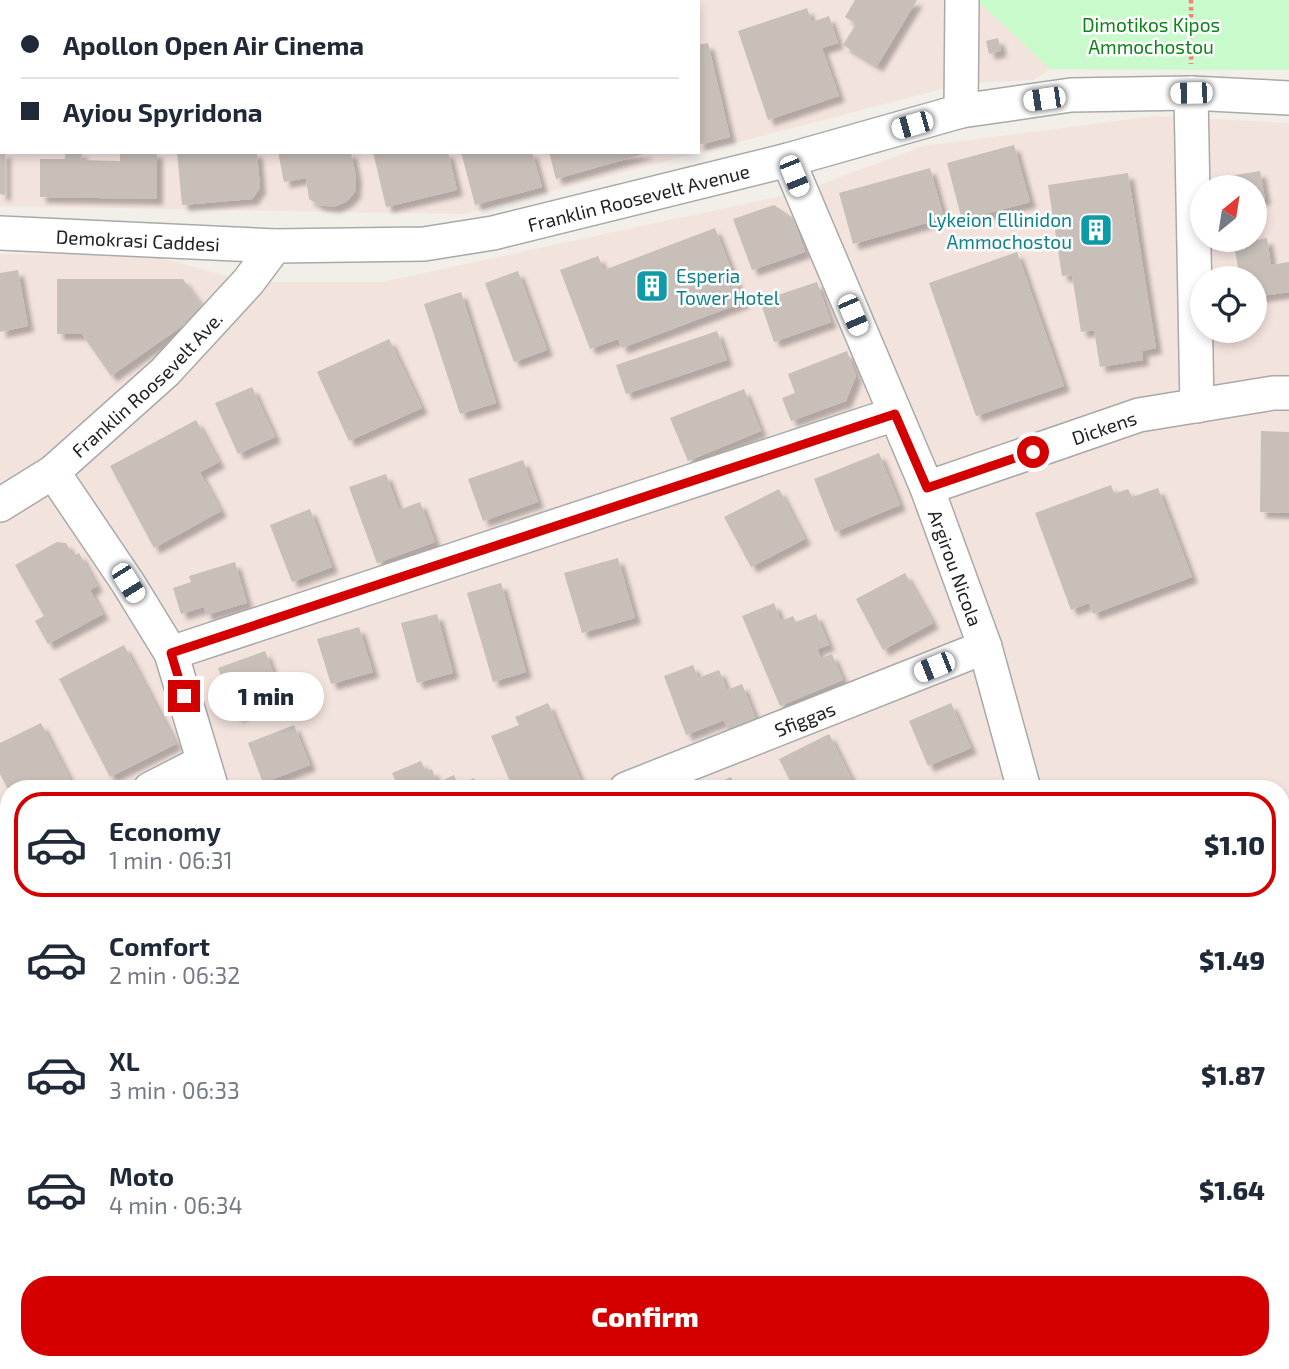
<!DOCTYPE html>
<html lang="en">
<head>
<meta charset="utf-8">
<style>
  :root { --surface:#fff; --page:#f6f6f7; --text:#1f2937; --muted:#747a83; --line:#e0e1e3; --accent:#d40000 }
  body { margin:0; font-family:"Exo 2",sans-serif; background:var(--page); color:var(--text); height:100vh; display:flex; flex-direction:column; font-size:26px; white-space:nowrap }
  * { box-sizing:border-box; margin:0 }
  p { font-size:23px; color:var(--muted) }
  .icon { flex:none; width:38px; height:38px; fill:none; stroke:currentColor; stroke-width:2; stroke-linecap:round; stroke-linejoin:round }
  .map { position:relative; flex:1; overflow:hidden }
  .drawer { position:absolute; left:0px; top:780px; width:1290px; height:590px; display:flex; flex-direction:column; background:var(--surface); border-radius:28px 28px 0 0; box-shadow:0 4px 10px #0003 }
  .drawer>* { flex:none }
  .top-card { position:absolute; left:0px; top:0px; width:700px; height:154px; box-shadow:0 4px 10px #0003; display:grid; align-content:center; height:154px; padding:0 21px; background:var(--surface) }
  .needle { width:46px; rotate:30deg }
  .fabs { position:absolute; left:1190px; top:175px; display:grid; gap:14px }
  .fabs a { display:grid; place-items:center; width:77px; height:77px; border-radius:50%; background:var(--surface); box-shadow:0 4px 10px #0003; font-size:35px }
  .end { position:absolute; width:32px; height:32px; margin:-16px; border:9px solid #d40000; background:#fff; box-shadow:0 0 0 4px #fff }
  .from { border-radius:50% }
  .bubble { position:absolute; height:49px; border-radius:24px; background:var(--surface); box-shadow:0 4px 10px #0003; font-size:23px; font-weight:800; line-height:49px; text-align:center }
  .car { position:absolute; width:21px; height:42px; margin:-21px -10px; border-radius:9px; box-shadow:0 0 5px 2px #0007; background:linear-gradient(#fff 24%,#345 0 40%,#fff 0 76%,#345 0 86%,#fff 0) }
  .top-card b { display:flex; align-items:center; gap:24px; height:66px; font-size:26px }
  .top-card b+b { border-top:2px solid var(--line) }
  .top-card i { width:18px; height:18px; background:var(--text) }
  ul { padding:12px 0 0; list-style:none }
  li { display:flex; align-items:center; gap:21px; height:105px; margin:0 14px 10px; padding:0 7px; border:4px solid transparent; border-radius:28px }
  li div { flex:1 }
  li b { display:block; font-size:26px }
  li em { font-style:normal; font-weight:800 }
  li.selected { border-color:var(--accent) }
  li>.icon { width:63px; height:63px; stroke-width:1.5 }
  .primary-button { display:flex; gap:14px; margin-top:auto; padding:14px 21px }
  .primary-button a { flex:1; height:80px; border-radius:28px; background:var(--accent); color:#fff; font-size:28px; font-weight:800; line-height:80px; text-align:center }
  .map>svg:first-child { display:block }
</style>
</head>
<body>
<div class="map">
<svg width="1289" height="1369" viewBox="0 0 1289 1369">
  <defs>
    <filter id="shadow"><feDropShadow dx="6" dy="6" stdDeviation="2" flood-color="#0004"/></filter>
  </defs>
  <rect width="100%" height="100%" fill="#f2efe9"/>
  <g fill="#f3e3dd" fill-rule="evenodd">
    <path d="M0 0H977L1050 69 1033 80 961 84 463 214 0 206ZM2 2H698V152H2Z"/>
    <path d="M1155 116 1289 123V1369H0V254L151 255 248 282H382L800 192 923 146ZM1202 187H1255V240H1202ZM1202 278H1255V331H1202ZM9 789H1281V1362H9Z"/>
  </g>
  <polygon fill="#c8facc" points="977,0 1289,0 1289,70 1050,69"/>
  <g fill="#c7bfb8" filter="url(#shadow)">
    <polygon points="855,0 917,0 877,66 843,45 856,24 845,17"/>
    <polygon points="807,8 812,22 829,16 838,43 822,48 839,96 768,120 738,31"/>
    <polygon points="998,38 1001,51 989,54 986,41"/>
    <polygon points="708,43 730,137 698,145 698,45"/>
    <polygon points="1014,145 1030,202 962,220 947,163"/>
    <polygon points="0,152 5,152 5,195 0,194"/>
    <polygon points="65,152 82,152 81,160 120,161 120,152 157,152 157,199 40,197 40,159 65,159"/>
    <polygon points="177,152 257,152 260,188 252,199 182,205"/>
    <polygon points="278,152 351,152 356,177 355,192 347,201 334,207 319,205 309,199 306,178 284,182"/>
    <polygon points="373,152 448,152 457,190 386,207"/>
    <polygon points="461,152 532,152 542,187 475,205"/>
    <polygon points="549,152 647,152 647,153 556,179"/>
    <polygon points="930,168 944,218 853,244 839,193"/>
    <polygon points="1260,171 1265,199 1255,200 1255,187 1225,187 1223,177"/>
    <polygon points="1128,173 1156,348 1142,351 1143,360 1100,367 1094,330 1081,332 1072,275 1062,276 1048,185"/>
    <polygon points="774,205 793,218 805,252 752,270 733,219"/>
    <polygon points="715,228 744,302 622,348 618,339 590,349 560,270 598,256 604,270"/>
    <polygon points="1255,228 1258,240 1267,238 1271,265 1289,262 1289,292 1255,297 1255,278 1240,278 1233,240 1255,240"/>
    <polygon points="1017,252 1064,386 976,416 929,283"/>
    <polygon points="18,270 28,326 0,332 0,273"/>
    <polygon points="518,271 547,350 514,362 485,283"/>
    <polygon points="57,279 183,279 205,310 111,376 82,334 57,334"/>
    <polygon points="817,282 831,322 774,342 760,301"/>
    <polygon points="461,292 496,403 460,414 424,304"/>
    <polygon points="717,331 727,360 626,394 616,365"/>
    <polygon points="389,339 422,408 349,441 317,372"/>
    <polygon points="847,351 856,376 846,401 791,421 782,398 795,393 788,374"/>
    <polygon points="252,387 275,437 238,454 215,403"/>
    <polygon points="744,389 761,431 688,461 670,418"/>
    <polygon points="196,420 219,462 200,472 221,511 154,548 110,466"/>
    <polygon points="1261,431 1289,432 1289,513 1260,512"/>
    <polygon points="879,453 900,505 835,532 814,479"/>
    <polygon points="523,460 538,502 483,521 468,479"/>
    <polygon points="386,474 399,510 420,502 435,542 377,563 349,487"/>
    <polygon points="1111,485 1114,494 1128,489 1132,497 1158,488 1192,577 1093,614 1089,603 1071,610 1035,513"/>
    <polygon points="779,489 805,539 751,567 724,517"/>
    <polygon points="310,509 332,567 292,582 270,525"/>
    <polygon points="57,542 66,543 73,556 79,553 97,586 90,590 103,614 48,644 35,621 44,616 15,565"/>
    <polygon points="618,558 635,618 582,633 564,573"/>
    <polygon points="235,562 247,603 206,615 204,607 181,614 173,588 191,582 189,576"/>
    <polygon points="905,573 933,623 883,650 856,599"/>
    <polygon points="501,583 526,672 493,682 467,593"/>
    <polygon points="774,603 781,621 793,616 796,622 816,614 829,645 817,649 821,658 832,654 843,680 780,706 742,616"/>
    <polygon points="437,614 453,673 417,683 401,623"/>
    <polygon points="359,627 373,672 331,684 317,639"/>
    <polygon points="124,645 176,744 110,777 59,679"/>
    <polygon points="265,651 283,699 236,716 218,668"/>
    <polygon points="693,665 698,678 719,670 727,690 742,684 757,722 729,733 724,720 686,735 664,676"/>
    <polygon points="548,703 584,788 513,789 491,736 519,725 515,717"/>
    <polygon points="951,703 971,748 928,766 909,721"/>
    <polygon points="41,723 75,789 8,789 0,774 0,743"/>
    <polygon points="294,725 310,765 263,783 248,743"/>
    <polygon points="829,734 852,780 834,789 794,789 779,759"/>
    <polygon points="421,761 426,772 432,769 437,783 454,775 458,785 474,778 479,789 399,789 392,773"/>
    <polygon points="731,777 737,789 705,789"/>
    <polygon points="1281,934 1289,935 1289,960 1281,959"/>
    <polygon points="1289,1068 1289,1106 1281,1107 1281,1070"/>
    <polygon points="1289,1140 1289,1203 1281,1204 1281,1141"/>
    <polygon points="9,1194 9,1266 0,1268 0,1196"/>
    <polygon points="9,1306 9,1362 68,1363 40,1369 0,1369 0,1308"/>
    <polygon points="419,1362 468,1362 469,1369 420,1369"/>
    <polygon points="543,1362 573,1362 573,1369 542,1369"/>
  </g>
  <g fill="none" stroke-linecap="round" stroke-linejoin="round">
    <defs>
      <g id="minor">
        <polyline points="1191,93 1197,406"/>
        <polyline points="961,111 962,0"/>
        <path id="s1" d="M788 160 927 488 985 647 1024 789"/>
        <path id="s2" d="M0 233 275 246 424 244 493 233 788 160 961 111 1071 95 1191 93 1289 98"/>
        <polyline points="53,472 128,583 171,653 212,789"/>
        <path id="s3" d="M927 488 1139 415 1273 393H1289"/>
        <path id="s4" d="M0 505 53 472 165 372 248 282 275 246"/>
        <polyline points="171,653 895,414"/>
        <polyline points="150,789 203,762"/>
        <path id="s5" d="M626 789 985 647"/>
        <polyline points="0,877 9,919"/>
        <polyline points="1281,1351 1289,1350"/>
        <polyline points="102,1362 104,1369"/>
        <polyline points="367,1362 368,1369"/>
        <polyline points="802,1362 838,1369"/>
        <polyline points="867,1362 869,1369"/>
        <polyline points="592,1369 593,1362"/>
        <polyline points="1137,1369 1196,1362"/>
      </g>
    </defs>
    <use href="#minor" stroke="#a9a9a9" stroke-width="36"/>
    <polyline stroke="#fa8072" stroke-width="4.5" stroke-dasharray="3.5 3.5" stroke-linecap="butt" points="1191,0 1191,64"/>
    <use href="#minor" stroke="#fff" stroke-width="33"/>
  </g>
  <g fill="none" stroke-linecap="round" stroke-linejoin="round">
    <polyline stroke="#d40000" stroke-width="9" points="184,696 171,653 895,414 927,488 1033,452"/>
  </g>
  <defs>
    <symbol id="building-square" viewBox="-11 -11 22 22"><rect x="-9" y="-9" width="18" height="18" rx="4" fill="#0f9aa8" stroke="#fff"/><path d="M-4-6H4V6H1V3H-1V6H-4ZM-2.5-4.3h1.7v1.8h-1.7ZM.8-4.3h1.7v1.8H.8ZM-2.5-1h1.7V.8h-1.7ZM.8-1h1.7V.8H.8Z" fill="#fff"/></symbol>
  </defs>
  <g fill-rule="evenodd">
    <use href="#building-square" x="1077" y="211" width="38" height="38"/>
    <use href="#building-square" x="633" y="267" width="38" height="38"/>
  </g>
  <g text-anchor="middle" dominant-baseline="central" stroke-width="5" stroke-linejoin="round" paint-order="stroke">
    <g font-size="19" fill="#0c8416" stroke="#fff">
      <text x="1151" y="24">Dimotikos Kipos<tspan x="1151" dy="22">Ammochostou</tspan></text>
    </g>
    <g font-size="19" fill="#222" stroke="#fff">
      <text stroke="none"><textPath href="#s2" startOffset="644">Franklin Roosevelt Avenue</textPath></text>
      <text stroke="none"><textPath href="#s2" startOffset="138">Demokrasi Caddesi</textPath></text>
      <text stroke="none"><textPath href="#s4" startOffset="191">Franklin Roosevelt Ave.</textPath></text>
      <text stroke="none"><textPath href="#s3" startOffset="187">Dickens</textPath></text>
      <text stroke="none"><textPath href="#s1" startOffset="441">Argirou Nicola</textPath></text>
      <text stroke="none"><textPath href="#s5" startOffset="192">Sfiggas</textPath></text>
    </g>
    <g font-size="19" fill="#0d838f" stroke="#fff" text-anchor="end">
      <text x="1072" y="219">Lykeion Ellinidon<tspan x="1072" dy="22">Ammochostou</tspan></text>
      <text x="676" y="275" text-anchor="start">Esperia<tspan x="676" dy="22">Tower Hotel</tspan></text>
    </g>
  </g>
</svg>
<div class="fabs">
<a><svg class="needle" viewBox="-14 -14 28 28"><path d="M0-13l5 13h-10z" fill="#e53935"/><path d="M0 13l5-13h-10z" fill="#747a83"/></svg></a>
<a><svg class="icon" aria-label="locate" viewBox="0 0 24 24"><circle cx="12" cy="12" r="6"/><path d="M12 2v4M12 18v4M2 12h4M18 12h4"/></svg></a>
</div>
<i class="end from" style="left:1033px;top:452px"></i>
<i class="end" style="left:184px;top:696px"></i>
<div class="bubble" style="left:208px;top:672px;width:116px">1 min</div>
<i class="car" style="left:1191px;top:93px;rotate:269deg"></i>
<i class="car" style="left:1044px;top:99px;rotate:262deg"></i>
<i class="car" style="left:912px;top:125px;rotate:254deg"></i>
<i class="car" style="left:794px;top:176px;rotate:158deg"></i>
<i class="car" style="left:853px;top:315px;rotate:157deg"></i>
<i class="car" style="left:128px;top:583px;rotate:148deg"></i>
<i class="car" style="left:934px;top:667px;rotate:248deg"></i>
<div class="top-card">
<b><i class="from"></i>Apollon Open Air Cinema</b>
<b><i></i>Ayiou Spyridona</b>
</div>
<section class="drawer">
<ul>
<li class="selected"><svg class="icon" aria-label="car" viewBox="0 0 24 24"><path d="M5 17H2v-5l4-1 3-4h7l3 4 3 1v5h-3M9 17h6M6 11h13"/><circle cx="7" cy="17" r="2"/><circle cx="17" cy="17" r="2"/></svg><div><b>Economy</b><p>1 min · 06:31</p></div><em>$1.10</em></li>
<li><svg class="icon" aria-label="car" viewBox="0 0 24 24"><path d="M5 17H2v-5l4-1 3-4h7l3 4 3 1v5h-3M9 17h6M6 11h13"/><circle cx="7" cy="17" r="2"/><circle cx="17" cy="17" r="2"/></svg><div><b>Comfort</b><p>2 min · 06:32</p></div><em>$1.49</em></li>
<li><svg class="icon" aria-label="car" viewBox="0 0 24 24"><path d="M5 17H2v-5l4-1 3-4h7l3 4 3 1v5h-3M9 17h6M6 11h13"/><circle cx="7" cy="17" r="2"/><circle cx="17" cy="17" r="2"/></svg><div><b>XL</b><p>3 min · 06:33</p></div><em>$1.87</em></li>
<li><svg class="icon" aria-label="car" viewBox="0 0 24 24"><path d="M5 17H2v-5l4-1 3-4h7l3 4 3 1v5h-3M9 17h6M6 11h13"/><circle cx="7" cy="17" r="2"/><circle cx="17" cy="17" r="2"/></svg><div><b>Moto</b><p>4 min · 06:34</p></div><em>$1.64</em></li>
</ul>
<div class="primary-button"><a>Confirm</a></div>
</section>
</div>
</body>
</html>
